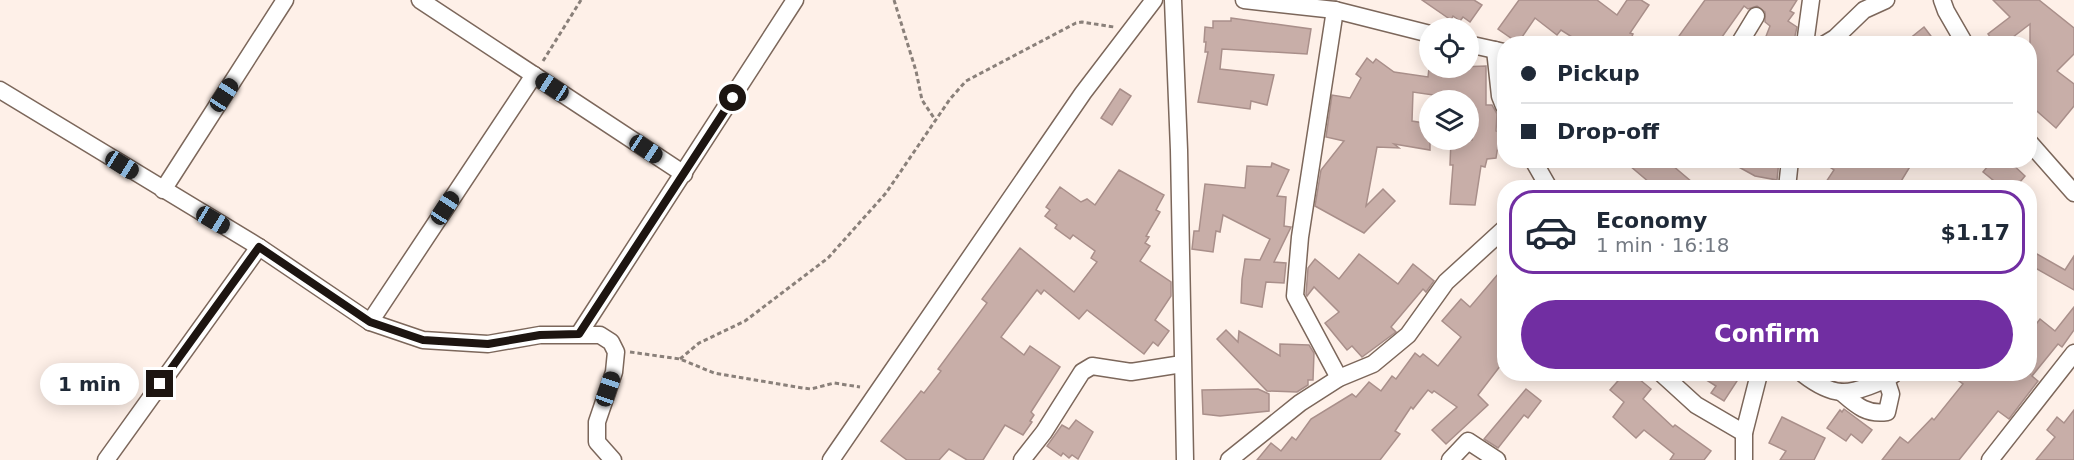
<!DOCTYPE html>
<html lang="en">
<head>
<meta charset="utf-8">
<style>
  :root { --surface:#fff; --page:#f2f2f3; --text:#1f2937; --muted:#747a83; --line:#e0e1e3; --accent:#712ea2 }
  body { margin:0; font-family:"DejaVu Sans",sans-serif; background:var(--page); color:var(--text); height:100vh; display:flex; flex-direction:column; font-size:22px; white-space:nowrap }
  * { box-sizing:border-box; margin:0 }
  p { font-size:20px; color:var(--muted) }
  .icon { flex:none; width:33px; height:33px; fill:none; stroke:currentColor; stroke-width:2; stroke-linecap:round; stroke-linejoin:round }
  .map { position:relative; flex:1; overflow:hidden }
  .panel { position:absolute; left:1497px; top:180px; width:540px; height:201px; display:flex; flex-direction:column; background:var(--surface); border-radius:24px; box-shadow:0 3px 15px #0003 }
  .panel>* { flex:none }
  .hud { position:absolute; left:1497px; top:36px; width:540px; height:132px; border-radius:24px; box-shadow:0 3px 15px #0003; display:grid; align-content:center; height:132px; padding:0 24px; background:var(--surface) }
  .tools { position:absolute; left:1419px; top:18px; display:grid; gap:12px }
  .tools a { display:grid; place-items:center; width:60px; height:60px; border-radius:50%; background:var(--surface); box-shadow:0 3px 15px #0003; font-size:30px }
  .end { position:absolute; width:27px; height:27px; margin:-14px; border:8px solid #1d1511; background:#fff; box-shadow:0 0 0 3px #fff }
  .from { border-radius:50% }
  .bubble { position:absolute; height:42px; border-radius:21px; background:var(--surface); box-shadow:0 3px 15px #0003; font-size:20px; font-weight:700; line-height:42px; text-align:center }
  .car { position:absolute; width:18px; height:36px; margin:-18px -9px; border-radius:8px; box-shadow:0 0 4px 2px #0007; background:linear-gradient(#222 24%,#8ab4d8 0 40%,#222 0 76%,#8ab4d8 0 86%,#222 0) }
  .hud b { display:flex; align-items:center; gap:21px; height:57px; font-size:22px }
  .hud b+b { border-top:2px solid var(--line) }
  .hud i { width:15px; height:15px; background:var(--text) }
  ul { padding:10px 0 0; list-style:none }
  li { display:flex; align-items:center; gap:18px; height:84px; margin:0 12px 9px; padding:0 12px; border:3px solid transparent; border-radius:24px }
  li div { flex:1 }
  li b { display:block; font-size:22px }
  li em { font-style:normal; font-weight:700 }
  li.on { border-color:var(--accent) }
  li>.icon { width:54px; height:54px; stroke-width:1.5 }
  .button { display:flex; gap:12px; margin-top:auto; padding:12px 24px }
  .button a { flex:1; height:69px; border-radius:36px; background:var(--accent); color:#fff; font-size:24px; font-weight:700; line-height:69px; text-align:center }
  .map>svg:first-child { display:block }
</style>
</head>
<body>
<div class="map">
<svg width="2074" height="460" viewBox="0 0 2074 460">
  <rect width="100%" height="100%" fill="#fef0e8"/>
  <g fill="#c8aea8" stroke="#a98f8a" stroke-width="1.5">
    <polygon points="1422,0 1474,0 1482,5 1470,22 1463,17 1460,21 1453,16 1451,20"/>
    <polygon points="1519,0 1597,0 1617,15 1627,0 1641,0 1649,5 1630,33 1633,34 1629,44 1583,44 1561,30 1557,35 1535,18 1518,43 1498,29"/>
    <polygon points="1705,0 1797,0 1790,11 1794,13 1788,21 1797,27 1795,36 1791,44 1763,44 1770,26 1765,22 1765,12 1757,6 1748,9 1744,6 1717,44 1690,44 1679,36"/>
    <polygon points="1993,0 2039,0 2074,28 2074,54 2057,71 2074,84 2074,106 2056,128 2030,105 2030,24 2004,44 1995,44 1988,34 2010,17"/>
    <polygon points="1231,18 1311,29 1307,54 1222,49 1220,69 1274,75 1267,105 1251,101 1250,109 1198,102 1208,52 1205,52 1206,42 1204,42 1205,27 1213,28 1213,21 1231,21"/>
    <polygon points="1924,27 1937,44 1903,44"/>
    <polygon points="1367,58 1373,63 1376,59 1394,72 1428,77 1429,68 1486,66 1486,105 1492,105 1497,114 1496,131 1500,132 1496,158 1487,159 1485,167 1481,166 1475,205 1450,204 1453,165 1450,165 1451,140 1472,140 1476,112 1469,112 1468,100 1413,92 1412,121 1430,124 1430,150 1394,144 1399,148 1377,147 1366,206 1383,189 1395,201 1364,233 1315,206 1321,170 1344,141 1326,137 1332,95 1350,98 1361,78 1356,74"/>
    <polygon points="1120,89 1131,96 1112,125 1101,118"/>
    <polygon points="1623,160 1666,160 1699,188 1656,188"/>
    <polygon points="1726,160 1779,160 1777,180 1755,176"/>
    <polygon points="1819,160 1914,160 1897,188 1822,188 1834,170"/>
    <polygon points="1993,160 2008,160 2025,176 2015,188 1989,188 1994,181 1983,172"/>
    <polygon points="1272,163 1289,170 1277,196 1286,197 1284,226 1291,227 1274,262 1286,263 1284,283 1266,282 1262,307 1241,303 1242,279 1245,259 1260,260 1270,239 1223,215 1220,232 1216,231 1213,252 1192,249 1194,231 1199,231 1205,184 1245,188 1247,166 1271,167"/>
    <polygon points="1119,170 1164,195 1156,210 1160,212 1146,236 1149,237 1145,243 1150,246 1140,261 1171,282 1171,296 1155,320 1169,331 1158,346 1153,342 1144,354 1087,310 1079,319 1044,290 1041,294 1037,290 1001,337 1024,355 1030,346 1060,367 1031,412 1034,415 1030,421 1032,422 1023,435 1005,425 983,460 967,460 949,449 939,460 907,460 881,441 921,391 924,393 941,371 938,369 987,303 982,299 1020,248 1074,292 1097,262 1091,258 1095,251 1073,235 1070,239 1055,228 1057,225 1045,216 1050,210 1046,207 1060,187 1081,202 1087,199 1095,205"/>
    <polygon points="2030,250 2065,270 2074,256 2074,290 2030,265"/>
    <polygon points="1359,254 1398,284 1413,264 1434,281 1426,292 1423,289 1391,327 1396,332 1362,357 1352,346 1347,350 1325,323 1339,312 1314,287 1307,296 1306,294 1308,268 1315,259 1339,279"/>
    <polygon points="1504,267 1504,361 1478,395 1488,405 1446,444 1432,430 1457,407 1434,391 1432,393 1428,390 1413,409 1411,407 1395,431 1400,434 1380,460 1257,460 1271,443 1281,451 1292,437 1296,440 1311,419 1352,394 1356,397 1369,382 1381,391 1392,376 1396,379 1415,353 1420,357 1423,354 1438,366 1461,337 1442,321 1461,299 1470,307"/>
    <polygon points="2074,307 2074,330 2062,347 2058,344 2032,376 2038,381 2009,419 1998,411 1959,460 1882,460 1900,437 1908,443 1932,418 1934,420 1963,384 1949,374 2030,374 2030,332 2040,319 2055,331"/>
    <polygon points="1226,330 1238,342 1239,331 1280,356 1280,344 1309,345 1314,353 1313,380 1308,380 1308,385 1297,392 1267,391 1217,339"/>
    <polygon points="1624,374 1633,374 1651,389 1643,399 1673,427 1675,425 1711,451 1704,460 1670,460 1674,454 1644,430 1636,438 1613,417 1624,402 1610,390"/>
    <polygon points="1697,374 1739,378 1724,401 1711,393 1716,386"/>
    <polygon points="1258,389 1269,394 1269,411 1220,416 1203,414 1202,390"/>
    <polygon points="1526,389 1541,401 1528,418 1524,415 1498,448 1484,439"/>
    <polygon points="1844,409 1872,430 1862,443 1851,434 1846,441 1827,428 1840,410 1842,412"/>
    <polygon points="2074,410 2074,460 2036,460 2055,437 2047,430 2057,417 2064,423"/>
    <polygon points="1782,417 1825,438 1814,460 1780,460 1786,451 1769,443"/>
    <polygon points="1076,420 1093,432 1078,459 1072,455 1069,458 1063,453 1061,456 1047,446 1062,425 1069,429"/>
  </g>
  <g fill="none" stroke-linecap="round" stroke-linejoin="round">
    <defs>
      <g id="minor">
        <polyline points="420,0 684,174"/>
        <polyline points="1173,0 1179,150 1185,460"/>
        <polyline points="1244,0 1335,10 1430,34"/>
        <polyline points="1942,0 1946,11 1965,44"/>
        <polyline points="1335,10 1300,237 1295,296 1339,378"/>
        <polyline points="1468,44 1504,52"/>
        <polyline points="1739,44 1756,16"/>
        <polyline points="1805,44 1811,0"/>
        <polyline points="1825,44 1835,38 1864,10 1886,0"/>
        <polyline points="1495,50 1500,96 1504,106"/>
        <polyline points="0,90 259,247 370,322 423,340 488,344 540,335 600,335 611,342 616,352 614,372 597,422 597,442 613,460"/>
        <polyline points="2030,143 2074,193"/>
        <polyline points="1533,160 1549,188"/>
        <polyline points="1787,188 1790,160"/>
        <polyline points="163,190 285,0"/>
        <polyline points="370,322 534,75"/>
        <polyline points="579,334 795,0"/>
        <polyline points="1662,374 1696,405 1744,433"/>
        <path d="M1803 374C1812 381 1828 391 1841 392 1856 393 1882 382 1894 374"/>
        <path d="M1841 392C1856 405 1866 415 1887 412L1891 394 1886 379"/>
        <polyline points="106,460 259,247"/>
        <polyline points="831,460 1083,93 1154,0"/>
        <polyline points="1022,460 1044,432 1082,372 1092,366 1131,372 1182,364"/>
        <polyline points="1229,460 1300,403 1339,378 1373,364 1408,335 1446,282 1504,229"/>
        <polyline points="1450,460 1468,441 1497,460"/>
        <polyline points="1744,460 1744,433 1759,374"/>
        <polyline points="1990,460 2074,353"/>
      </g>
    </defs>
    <use href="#minor" stroke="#7c675b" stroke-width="19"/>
    <g stroke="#8a807a" stroke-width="3" stroke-dasharray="4.5 3" stroke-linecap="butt">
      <polyline points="894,0 916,71 922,100 936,121"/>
      <polyline points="543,61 581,0"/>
      <polyline points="630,352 680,359 714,373 803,388 811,389 834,383 860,387"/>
      <polyline points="680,359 699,343 745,321 828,258 886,193 950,99 966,81 1076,23 1082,22 1114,27"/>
    </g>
    <use href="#minor" stroke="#fff" stroke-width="16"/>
  </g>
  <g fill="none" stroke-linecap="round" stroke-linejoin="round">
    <polyline stroke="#1d1511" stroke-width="8" points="160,384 259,247 370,322 423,340 488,344 540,335 579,334 733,98"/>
  </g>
</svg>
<div class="tools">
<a><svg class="icon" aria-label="locate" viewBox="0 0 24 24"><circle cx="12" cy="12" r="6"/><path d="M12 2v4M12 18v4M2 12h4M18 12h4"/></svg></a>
<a><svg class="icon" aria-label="layers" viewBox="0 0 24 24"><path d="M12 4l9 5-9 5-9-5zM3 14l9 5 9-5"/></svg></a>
</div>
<i class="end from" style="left:733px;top:98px"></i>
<i class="end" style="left:160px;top:384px"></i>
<div class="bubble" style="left:40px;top:363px;width:99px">1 min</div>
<i class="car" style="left:552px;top:87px;rotate:303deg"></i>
<i class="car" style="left:224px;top:95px;rotate:33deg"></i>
<i class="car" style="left:646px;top:149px;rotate:124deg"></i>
<i class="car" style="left:122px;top:165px;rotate:122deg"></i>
<i class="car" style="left:445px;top:208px;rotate:33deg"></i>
<i class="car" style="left:213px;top:220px;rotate:121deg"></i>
<i class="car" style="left:608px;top:389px;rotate:19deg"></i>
<div class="hud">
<b><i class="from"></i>Pickup</b>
<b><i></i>Drop-off</b>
</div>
<section class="panel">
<ul>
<li class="on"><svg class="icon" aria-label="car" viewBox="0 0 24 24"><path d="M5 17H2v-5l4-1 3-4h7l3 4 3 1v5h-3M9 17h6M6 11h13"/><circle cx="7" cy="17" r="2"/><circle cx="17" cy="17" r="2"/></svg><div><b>Economy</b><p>1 min · 16:18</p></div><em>$1.17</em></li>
</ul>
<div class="button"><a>Confirm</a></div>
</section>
</div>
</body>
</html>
